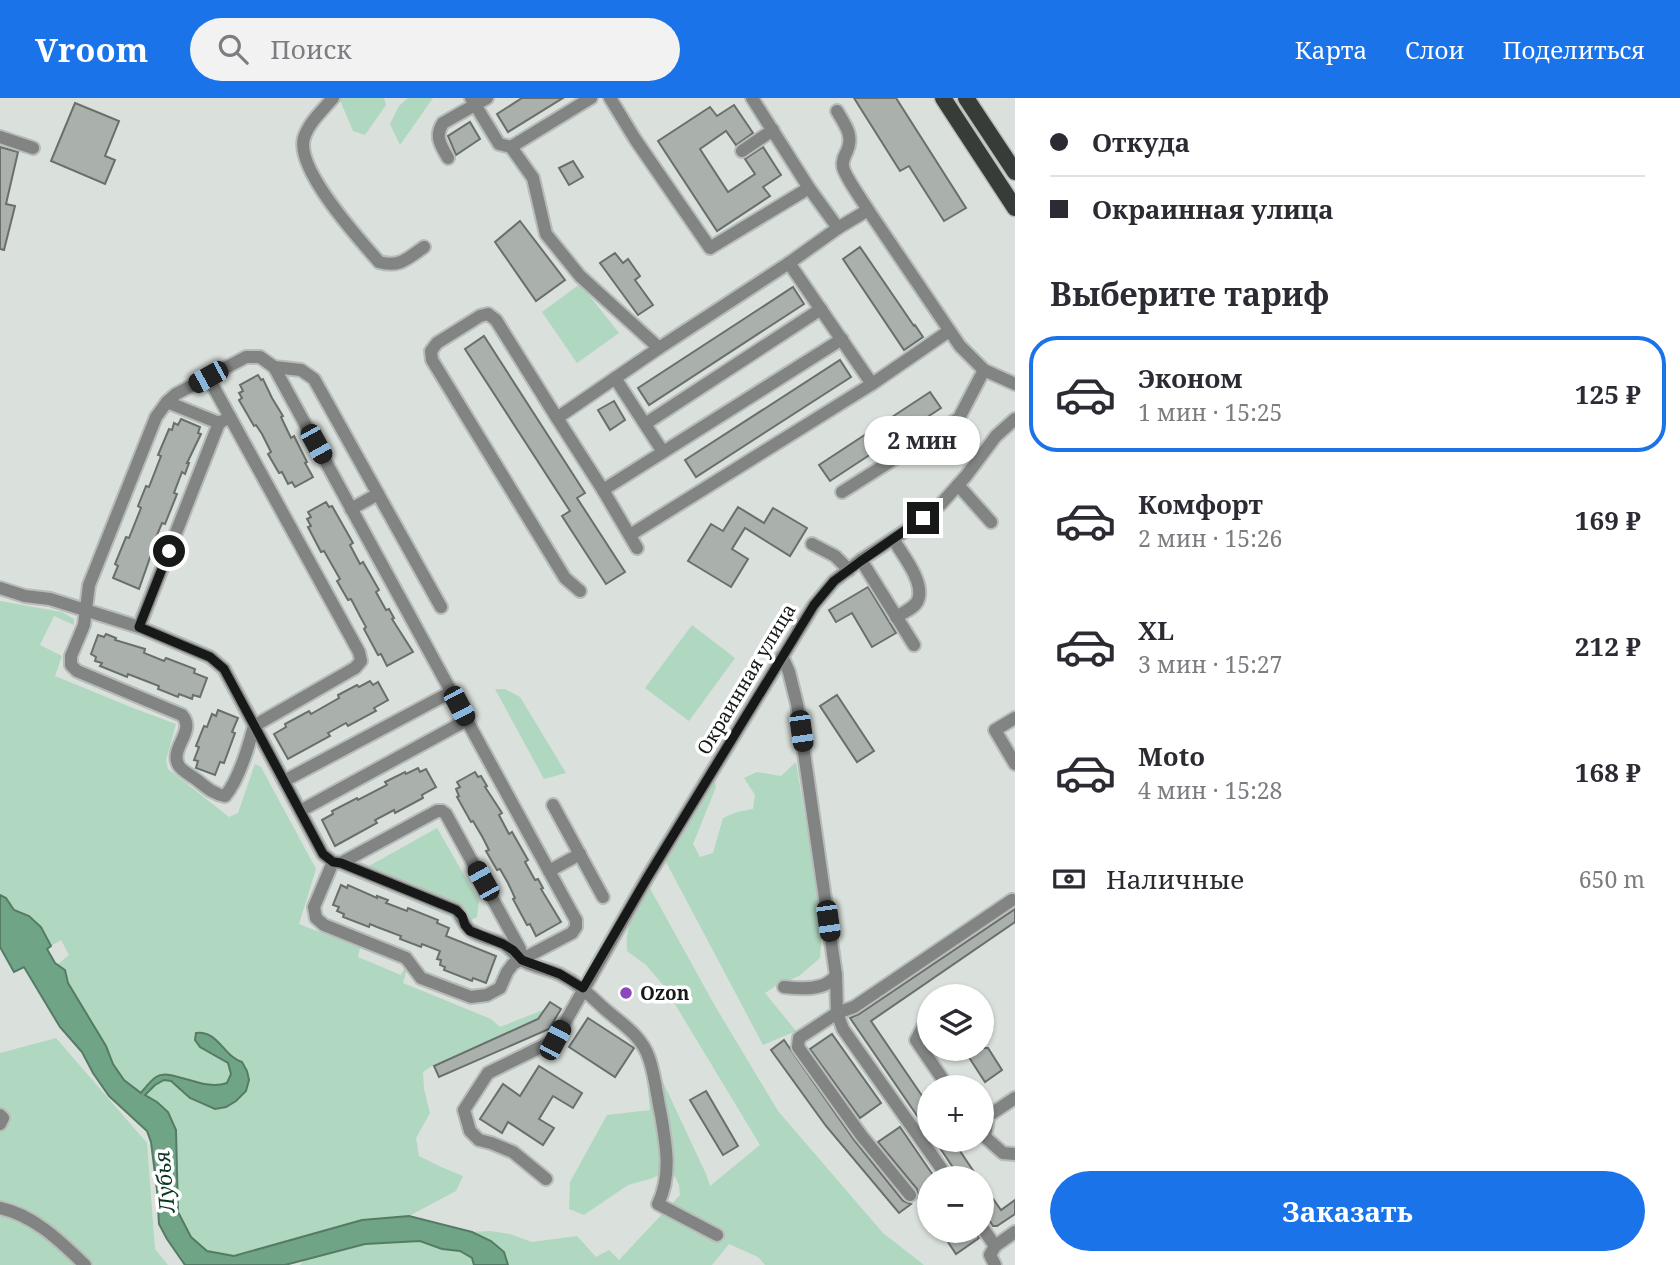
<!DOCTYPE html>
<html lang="ru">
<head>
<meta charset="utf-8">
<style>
  :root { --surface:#fff; --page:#f2f2f3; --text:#2b2b33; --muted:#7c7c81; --line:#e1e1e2; --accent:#1a73e8 }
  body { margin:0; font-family:"Noto Serif",serif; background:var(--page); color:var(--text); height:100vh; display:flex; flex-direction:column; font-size:26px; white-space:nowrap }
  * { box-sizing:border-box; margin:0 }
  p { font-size:23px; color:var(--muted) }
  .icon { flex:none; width:38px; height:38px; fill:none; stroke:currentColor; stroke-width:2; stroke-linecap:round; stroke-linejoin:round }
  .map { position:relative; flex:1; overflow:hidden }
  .side { display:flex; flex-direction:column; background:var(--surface); width:665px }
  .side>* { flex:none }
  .hud { display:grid; align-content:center; height:154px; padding:0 35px; background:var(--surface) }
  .buttons { position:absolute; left:917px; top:886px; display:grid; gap:14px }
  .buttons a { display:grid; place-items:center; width:77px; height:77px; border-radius:50%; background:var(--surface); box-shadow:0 2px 5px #0004; font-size:35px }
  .end { position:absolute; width:32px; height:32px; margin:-16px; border:9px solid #171918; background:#fff; box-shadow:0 0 0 4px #fff }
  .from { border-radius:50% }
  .bubble { position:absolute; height:49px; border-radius:24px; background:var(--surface); box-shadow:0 2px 5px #0004; font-size:23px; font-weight:700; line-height:49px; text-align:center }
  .car { position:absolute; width:21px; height:42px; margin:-21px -10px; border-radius:9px; box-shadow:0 0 5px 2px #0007; background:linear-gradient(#222 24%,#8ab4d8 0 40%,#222 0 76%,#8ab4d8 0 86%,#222 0) }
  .hud b { display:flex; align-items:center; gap:24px; height:66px; font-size:26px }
  .hud b+b { border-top:2px solid var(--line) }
  .hud i { width:18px; height:18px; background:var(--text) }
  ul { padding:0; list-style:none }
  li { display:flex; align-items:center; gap:21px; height:116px; margin:0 14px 10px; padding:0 21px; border:4px solid transparent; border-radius:28px }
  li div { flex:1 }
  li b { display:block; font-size:26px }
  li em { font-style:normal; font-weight:700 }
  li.active { border-color:var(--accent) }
  li>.icon { width:63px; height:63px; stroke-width:1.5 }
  h2 { padding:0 35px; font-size:32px; line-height:84px }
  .pay { display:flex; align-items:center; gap:18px; height:77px; padding:0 35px; font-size:26px }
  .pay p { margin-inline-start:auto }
  .cta { display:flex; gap:14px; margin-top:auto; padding:14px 35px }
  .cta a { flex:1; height:80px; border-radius:42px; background:var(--accent); color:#fff; font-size:28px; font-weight:700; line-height:80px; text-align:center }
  header { display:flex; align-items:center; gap:42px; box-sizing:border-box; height:98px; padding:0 35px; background:var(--accent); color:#fff }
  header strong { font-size:33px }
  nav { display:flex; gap:38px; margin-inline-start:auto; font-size:24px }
  .search { width:490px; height:63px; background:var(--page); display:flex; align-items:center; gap:18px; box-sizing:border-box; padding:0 24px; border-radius:38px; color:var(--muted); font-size:26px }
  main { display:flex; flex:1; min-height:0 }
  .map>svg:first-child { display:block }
</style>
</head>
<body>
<header>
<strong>Vroom</strong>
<div class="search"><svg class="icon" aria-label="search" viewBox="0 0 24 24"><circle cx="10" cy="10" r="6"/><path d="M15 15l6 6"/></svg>Поиск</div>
<nav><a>Карта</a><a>Слои</a><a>Поделиться</a></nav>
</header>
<main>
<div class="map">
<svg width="1015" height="1167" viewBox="0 0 1015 1167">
  <rect width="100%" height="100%" fill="#dae0dc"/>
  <g fill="#b0d7c0">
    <polygon points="339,0 384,0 386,7 365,37 353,33"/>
    <polygon points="408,0 433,0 400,47 390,26 399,8"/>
    <polygon points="580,186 619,235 577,265 542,214"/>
    <path d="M0 503 62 514 74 521V527L54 518 40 547 62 558 55 578 133 610 176 626 166 662 168 671 229 719 238 715 255 666 261 669 316 771 299 826 360 850 358 859 401 877 405 869 407 871 403 885 491 921 500 929 543 912 538 921 430 969 423 974 424 991 430 1015 416 1040 419 1058 441 1069 463 1078 456 1093 409 1118 362 1122 234 1158 207 1153 191 1139 178 1114 176 1032 157 1004 145 997 155 987 164 982 171 983 190 1000 215 1011 246 993 249 982 247 973 226 951 200 949 228 965 232 976 227 985C203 994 192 978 171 977 166 977 159 979 154 980L141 995 124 982 113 966 106 948 68 885 65 872 57 867 69 857 61 842 51 848 41 829 29 818 14 812 6 800 0 797Z"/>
    <polygon points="692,527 735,560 689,623 645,590"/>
    <polygon points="495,591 505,591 520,599 566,675 544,681"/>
    <polygon points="796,664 813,767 822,834 820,860 799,878 777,887 765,895 796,933 763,947 665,762 714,677 716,689 693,746 700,759 713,755 723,720 737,714 753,711 755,697 744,680 757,674 781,678"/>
    <polygon points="437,730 479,803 477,819 469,823 465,813 417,792 419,788 369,768"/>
    <path d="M647 785 715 908 778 1013 883 1135 924 1167H765L758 1159 729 1146 712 1167H508C501 1145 491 1143 472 1134L490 1133 510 1136 532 1144 577 1138 596 1159 609 1152 619 1162 680 1097 679 1087 671 1071 653 1080 628 1087 584 1117 569 1111 570 1084 607 1017 650 1012 647 983 655 967 706 1076 710 1088 760 1047 664 888 646 867 627 853C625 825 636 810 647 785Z"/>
    <polygon points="56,940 147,1045 155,1151 168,1167 0,1167 0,955"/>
    <polygon points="397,1143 420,1143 442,1151 460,1153 472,1160 474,1167 300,1167 303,1163 365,1146"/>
  </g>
  <path fill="#6fa586" stroke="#557b65" stroke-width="2" d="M0 797 6 800 14 812 29 818 41 829 51 848 47 851 55 865 65 872 68 885 106 948 113 966 124 982 141 995C145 990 150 983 156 979 171 969 202 994 227 985L231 976 228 965 200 949 195 942 196 935C218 932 224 959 242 964L247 973 249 982 246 993 236 1003 226 1009 215 1011 190 1000 171 983 164 982 155 987 145 997 157 1004 168 1014 176 1032 178 1114 191 1139 207 1153 234 1158 362 1122 409 1118 472 1134 491 1143 504 1154 508 1167H474L472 1160 460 1153 442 1151 420 1143 365 1146 285 1167H185L167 1141 159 1126 157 1092 151 1044 147 1033 109 998 93 975 82 954 60 929 24 869 14 874 0 849Z"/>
  <g fill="#aab0ac" stroke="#6a6f6c" stroke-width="2">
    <polygon points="522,0 563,0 508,34 497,16"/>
    <polygon points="854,0 896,0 966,110 944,123 909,68 900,73"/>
    <polygon points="75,5 119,23 105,58 115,62 105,86 51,63"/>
    <polygon points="734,7 753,35 736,47 726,33 700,51 728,94 755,76 745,61 763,49 781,77 763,89 770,98 717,133 658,43 710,9 717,18"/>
    <polygon points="470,24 480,41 456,57 448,38"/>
    <polygon points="0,49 18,54 6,106 15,108 4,152 0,151"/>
    <polygon points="573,63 583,79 569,87 559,70"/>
    <polygon points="520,123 565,182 536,203 495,144"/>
    <polygon points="860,149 914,228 915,227 923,239 904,252 843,161"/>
    <polygon points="615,155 623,165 628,161 640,178 635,182 653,207 638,217 600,165"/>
    <polygon points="793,189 804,206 649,307 638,290"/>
    <polygon points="484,238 585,395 577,400 625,474 606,486 562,418 570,413 465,251"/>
    <polygon points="840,262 851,279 696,379 685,362"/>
    <polygon points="258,277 261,282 263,281 272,300 283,318 281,319 291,340 294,338 307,364 305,365 313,379 295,389 292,384 288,386 282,374 279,375 268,356 271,354 262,336 256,327 254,328 239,302 242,300 239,295 243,293 240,287"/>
    <polygon points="930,294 941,310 830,383 819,367"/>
    <polygon points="614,303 625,322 610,332 598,312"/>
    <polygon points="181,321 200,329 198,335 201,336 187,365 189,365 185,376 182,374 174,395 177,396 165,426 162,425 154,444 157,445 154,455 152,454 139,491 113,480 118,468 115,466 126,439 129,440 141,410 138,408 146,388 149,389 161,358 158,357 169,331 172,332 174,325 178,327"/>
    <polygon points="326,404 329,409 332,408 353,445 350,447 360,466 363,464 379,492 376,494 386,512 389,511 394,520 392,521 413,554 387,568 381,556 378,557 364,531 366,529 361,520 351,501 348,502 337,483 340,481 324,453 321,454 308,429 311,428 307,421 311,419 308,414"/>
    <polygon points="738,409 764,425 773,410 807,430 790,458 745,430 732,451 748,461 731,489 688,463 711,426 723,433"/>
    <polygon points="868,489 896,535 872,549 852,515 836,524 829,512"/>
    <polygon points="106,536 116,540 115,542 145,551 144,555 164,563 166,560 195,571 194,575 207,580 200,599 193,597 192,601 179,596 178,599 158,591 159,588 146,583 128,576 127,579 100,568 102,565 95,563 96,559 91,556 98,537 104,539"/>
    <polygon points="370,583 373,587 378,584 388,602 374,610 376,613 348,628 346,625 328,635 330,638 288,661 274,636 286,629 285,626 309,613 311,616 339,600 338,597 357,587 359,589"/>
    <polygon points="837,597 874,653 857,664 820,608"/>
    <polygon points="218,612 238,620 232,634 235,635 224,665 220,664 215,677 196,670 198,663 194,662 199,649 196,648 204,628 207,629 212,616 216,618"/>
    <polygon points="418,670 420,674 426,671 436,689 422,697 423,700 395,715 394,712 375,722 377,725 335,748 322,722 333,716 332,713 357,700 358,702 387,687 385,684 405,674 406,676"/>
    <polygon points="475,674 478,679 481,678 487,688 485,689 502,715 499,717 509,736 512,734 528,762 525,764 535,782 538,781 543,790 541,791 561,824 536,838 530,826 527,827 513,801 515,800 508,785 500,771 497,772 486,753 489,752 483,740 473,723 471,724 457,699 459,698 456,691 460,689 457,684"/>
    <polygon points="341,787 347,790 348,787 377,800 377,798 388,802 386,805 407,813 408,810 438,822 437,825 449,830 446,838 496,858 486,885 473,880 472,883 444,872 445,869 440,867 441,862 437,861 440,853 422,846 421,849 400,841 401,838 377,829 370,826 369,829 343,819 344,816 337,813 339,809 333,807"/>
    <polygon points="1015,811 1015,824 871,923 929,1008 929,1035 850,920 859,916"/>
    <polygon points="550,904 561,911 549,931 439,979 434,968 538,921"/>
    <polygon points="588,920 634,950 615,979 569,949"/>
    <polygon points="832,936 881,1005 860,1020 810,951"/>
    <polygon points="784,942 854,1042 903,1103 911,1106 899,1115 826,1028 771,952"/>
    <polygon points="963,950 988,950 1002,972 985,984"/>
    <polygon points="539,968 582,995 573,1010 553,998 539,1021 554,1030 543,1047 508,1024 502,1035 480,1021 503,986 520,998"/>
    <polygon points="706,993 738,1048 723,1057 690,1002"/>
    <polygon points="900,1029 935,1080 929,1080 929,1101 922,1106 918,1100 917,1091 878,1044"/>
    <polygon points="934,1041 952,1041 978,1080 960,1080"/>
    <polygon points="982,1085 1001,1112 1015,1102 1015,1116 997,1128 993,1128 982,1111"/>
    <polygon points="965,1132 974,1132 979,1140 956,1156 948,1144"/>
  </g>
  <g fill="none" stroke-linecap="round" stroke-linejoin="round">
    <defs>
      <g id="minor">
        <path d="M333 0C323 12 309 24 304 40 295 71 359 141 379 164 400 170 408 160 424 149"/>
        <polyline points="471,0 499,46 511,49 533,80 546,136 580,178 659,250"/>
        <polyline points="610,0 635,41 710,150 809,90"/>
        <polyline points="752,0 809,90 838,130 868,112 960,248 984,272 1015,286"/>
        <path d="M837 13C845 27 854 37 847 53 844 59 842 63 843 69 845 79 862 102 868 112"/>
        <polyline points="0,39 33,50"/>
        <polyline points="511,49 591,0"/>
        <polyline points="742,53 773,32"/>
        <path d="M448 60C441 48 434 38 443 25L487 0"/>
        <polyline points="789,165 872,286"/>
        <polyline points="274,269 301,272 314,281 441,509"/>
        <path d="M208 279 359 554 361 563 355 570 254 628C249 647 238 683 225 698 213 696 206 689 197 682 192 678 182 673 179 668 168 651 197 633 182 617L77 573 71 567V558L84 527 89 487 156 319 167 304 176 296 246 259H260L274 269 572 815 576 822V829L572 835 513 866 507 874 500 890 487 897 471 899 421 880 406 860 324 827 316 820 314 809 333 764"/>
        <polyline points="615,280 663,354"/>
        <polyline points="167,304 219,325"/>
        <polyline points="557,320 603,392 637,450"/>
        <polyline points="645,326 821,211"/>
        <polyline points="958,387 991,424"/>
        <polyline points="603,392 842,241"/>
        <polyline points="842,394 959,320 984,272"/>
        <polyline points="351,411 378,396"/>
        <polyline points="630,437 872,286 949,233"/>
        <path d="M893 441C902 456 925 484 918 502 915 510 904 514 896 519"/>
        <polyline points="812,446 835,458 849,472"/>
        <polyline points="861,462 914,547"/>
        <polyline points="0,490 25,498 50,501 139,529 210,559 224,571 323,756 333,764 341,765 437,713 442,713 446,716 520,851 522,862"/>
        <polyline points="580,493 565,480 432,262 431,253 437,245 480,218 488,216 496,222 557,320 659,250 789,165 838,130"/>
        <polyline points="139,529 219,325 230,319"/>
        <path d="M782 558 789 574 797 606 836 877C826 893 801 891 784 889"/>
        <polyline points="1015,620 995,632 1015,666"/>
        <polyline points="284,683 451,594"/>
        <polyline points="553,707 603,799"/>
        <polyline points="300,713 467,622"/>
        <path d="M341 765 456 812C462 818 464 829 471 833 480 839 492 841 501 845 510 849 514 856 521 862 532 869 549 871 561 877 581 887 591 899 607 913 623 926 642 939 649 960 655 977 657 999 661 1017 666 1047 672 1077 658 1106L717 1137"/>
        <polyline points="549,773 580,756"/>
        <polyline points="836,877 837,915 843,931 948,1080"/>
        <polyline points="929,924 924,927 916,942 948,989"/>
        <polyline points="982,1015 988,1018 985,1039 1003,1055 1015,1056"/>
        <polyline points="0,1017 3,1020 0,1026"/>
        <polyline points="988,1018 1015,1000"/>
        <polyline points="546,1081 513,1054 491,1045 479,1042 470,1033 464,1012 488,975 555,942 647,780 814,507 834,483 861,462 905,433 941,406 966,378 996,338 1015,321"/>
        <polyline points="910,1097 861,1037 798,949 799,940 837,915 854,909 1012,802"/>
        <path d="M0 1110C34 1117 61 1144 85 1167"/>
        <polyline points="982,1129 995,1148"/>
        <polyline points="995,1167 990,1157 995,1148 1015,1134"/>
      </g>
      <g id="major">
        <polyline points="943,0 1015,110"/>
        <polyline points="966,0 1015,74"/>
      </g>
    </defs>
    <use href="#minor" stroke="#b7bcb9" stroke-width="16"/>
    <use href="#major" stroke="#b7bcb9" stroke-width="19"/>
    <use href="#minor" stroke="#818482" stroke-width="12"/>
    <use href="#major" stroke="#383c39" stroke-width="16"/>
  </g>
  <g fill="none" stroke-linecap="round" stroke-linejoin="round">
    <polyline stroke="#171918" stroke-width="9" points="169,453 139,529 210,559 224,571 323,756 333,764 341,765 456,812 462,818 465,827 470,833 503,846 513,852 522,862 560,876 583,890 647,780 814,507 834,483 861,463 923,420"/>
  </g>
  <circle fill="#8b47bb" stroke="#fff" stroke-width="2.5" cx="626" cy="895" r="7"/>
  <g text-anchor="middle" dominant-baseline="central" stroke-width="7" stroke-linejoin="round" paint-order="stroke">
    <g font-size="19" fill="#171918" stroke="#fff">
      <text transform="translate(746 581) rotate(-59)">Окраинная улица</text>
    </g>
    <g font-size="19" font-weight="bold" fill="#171918" stroke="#fff" text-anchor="start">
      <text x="640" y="895">Ozon</text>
    </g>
    <g font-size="21" font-style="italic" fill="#093722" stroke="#fff">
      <text transform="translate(164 1084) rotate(-95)">Лубья</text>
    </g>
  </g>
</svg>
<div class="buttons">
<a><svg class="icon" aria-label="layers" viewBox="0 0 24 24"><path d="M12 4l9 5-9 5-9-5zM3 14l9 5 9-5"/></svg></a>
<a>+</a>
<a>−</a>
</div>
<i class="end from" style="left:169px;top:453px"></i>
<i class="end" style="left:923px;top:420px"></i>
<div class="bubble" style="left:864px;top:318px;width:116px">2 мин</div>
<i class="car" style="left:208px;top:279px;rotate:241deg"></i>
<i class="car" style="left:316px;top:346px;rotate:151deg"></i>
<i class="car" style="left:459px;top:608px;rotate:152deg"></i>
<i class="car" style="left:801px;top:633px;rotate:172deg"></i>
<i class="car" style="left:483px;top:783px;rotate:331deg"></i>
<i class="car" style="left:828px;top:823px;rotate:172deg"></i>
<i class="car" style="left:555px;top:942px;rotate:28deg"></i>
</div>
<section class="side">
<div class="hud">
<b><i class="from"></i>Откуда</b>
<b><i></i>Окраинная улица</b>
</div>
<h2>Выберите тариф</h2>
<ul>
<li class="active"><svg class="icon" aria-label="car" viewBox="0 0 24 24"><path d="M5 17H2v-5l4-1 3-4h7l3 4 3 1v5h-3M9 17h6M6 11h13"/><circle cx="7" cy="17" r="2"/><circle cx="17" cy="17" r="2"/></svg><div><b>Эконом</b><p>1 мин · 15:25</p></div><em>125 ₽</em></li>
<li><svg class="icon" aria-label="car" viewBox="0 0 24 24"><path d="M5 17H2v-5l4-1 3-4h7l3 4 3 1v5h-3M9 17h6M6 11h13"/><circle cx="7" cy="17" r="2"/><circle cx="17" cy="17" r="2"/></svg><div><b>Комфорт</b><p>2 мин · 15:26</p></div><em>169 ₽</em></li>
<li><svg class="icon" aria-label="car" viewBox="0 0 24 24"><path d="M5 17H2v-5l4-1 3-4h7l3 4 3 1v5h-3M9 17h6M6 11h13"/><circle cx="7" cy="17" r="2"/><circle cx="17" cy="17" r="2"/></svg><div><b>XL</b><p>3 мин · 15:27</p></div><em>212 ₽</em></li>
<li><svg class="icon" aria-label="car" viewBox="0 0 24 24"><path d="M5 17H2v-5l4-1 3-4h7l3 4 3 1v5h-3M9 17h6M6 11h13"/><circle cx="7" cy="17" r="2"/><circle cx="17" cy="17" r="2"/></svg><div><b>Moto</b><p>4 мин · 15:28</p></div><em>168 ₽</em></li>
</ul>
<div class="pay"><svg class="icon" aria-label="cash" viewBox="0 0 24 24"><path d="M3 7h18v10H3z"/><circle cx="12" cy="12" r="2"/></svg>Наличные<p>650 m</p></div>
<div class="cta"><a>Заказать</a></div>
</section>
</main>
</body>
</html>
